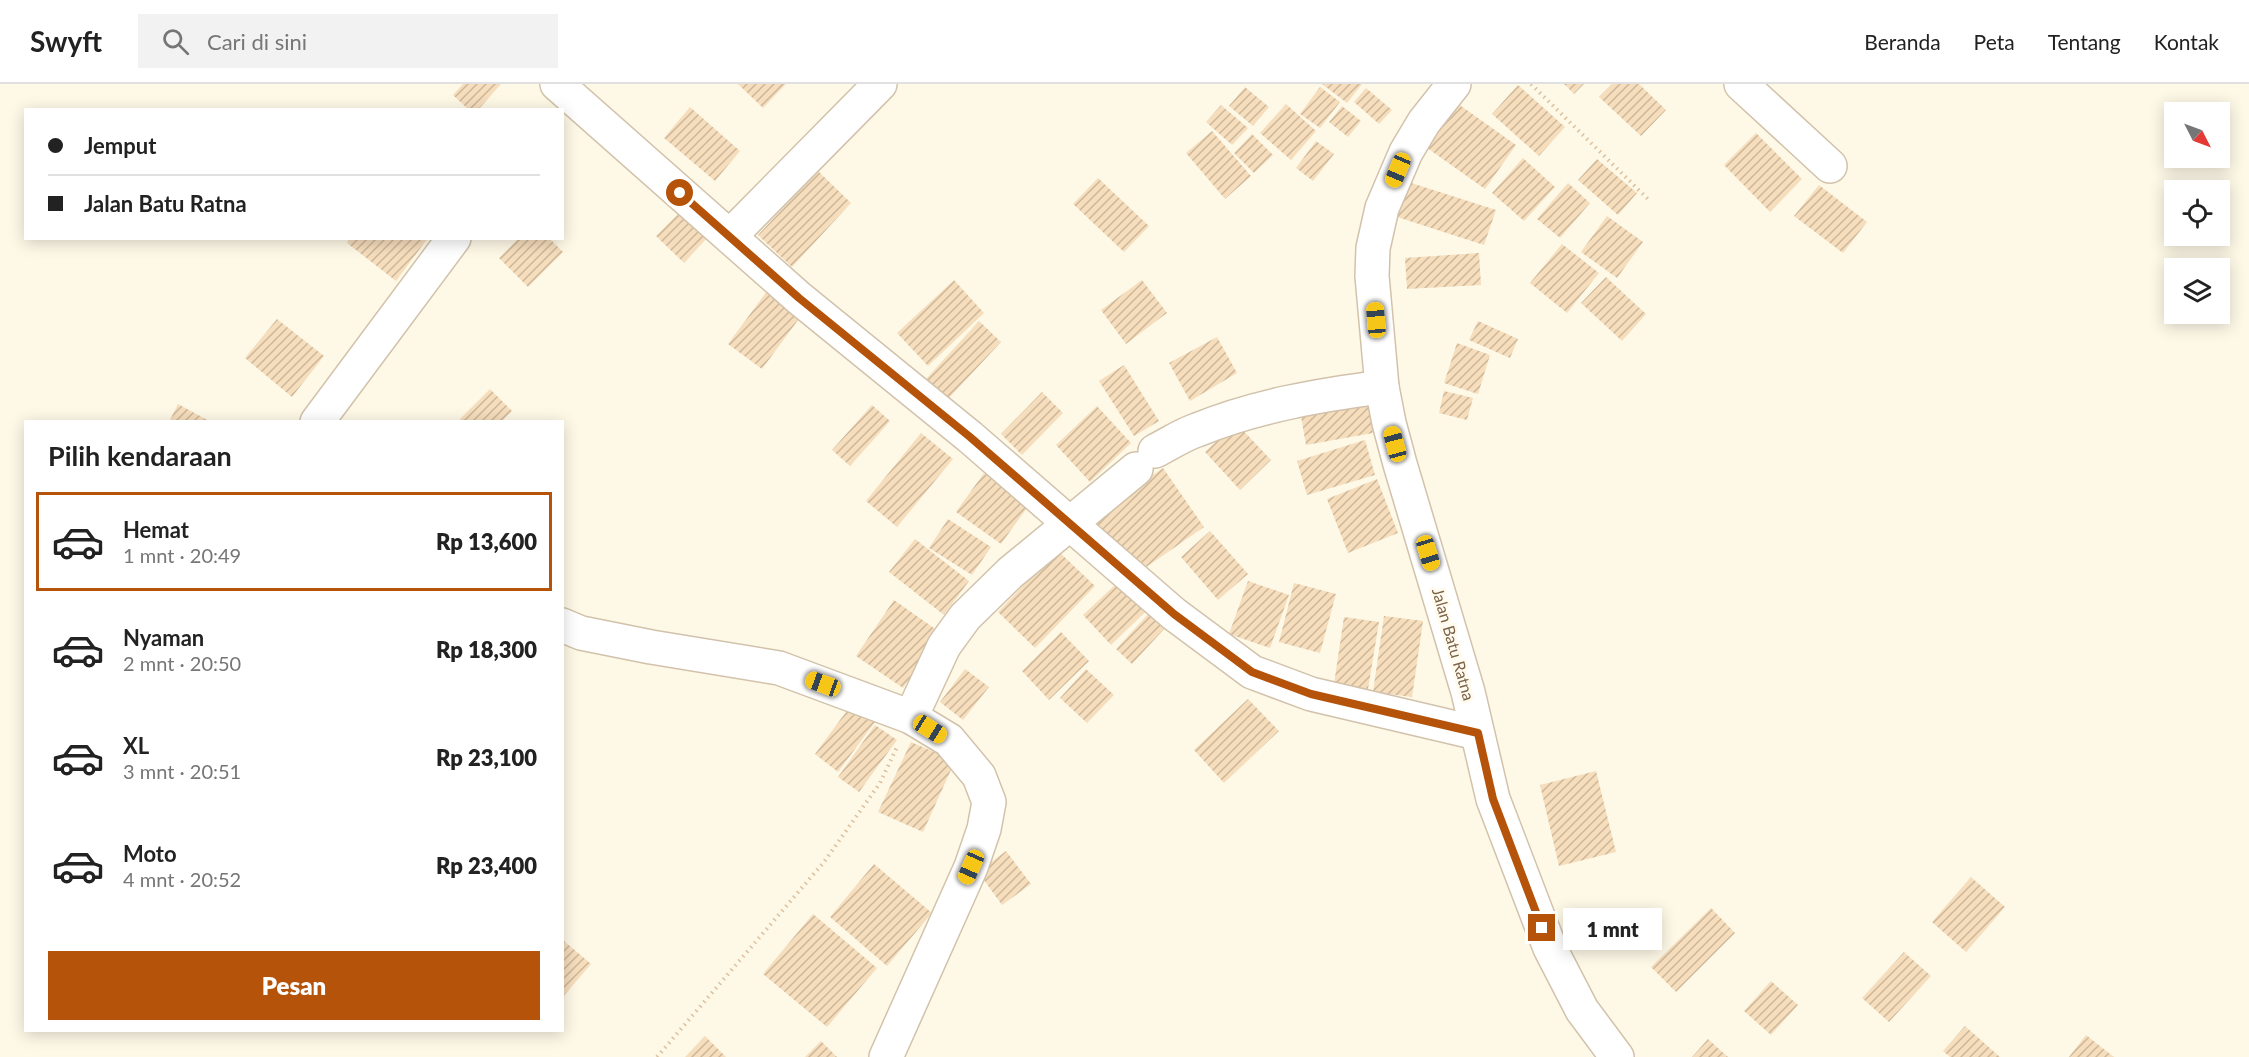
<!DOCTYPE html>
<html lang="id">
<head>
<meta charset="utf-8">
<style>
  :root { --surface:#fff; --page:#f2f2f2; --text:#222; --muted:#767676; --line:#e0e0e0; --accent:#b45309 }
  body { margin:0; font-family:Lato,sans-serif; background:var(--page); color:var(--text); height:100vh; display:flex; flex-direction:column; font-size:22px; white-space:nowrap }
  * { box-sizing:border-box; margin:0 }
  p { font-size:20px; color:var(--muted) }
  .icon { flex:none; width:33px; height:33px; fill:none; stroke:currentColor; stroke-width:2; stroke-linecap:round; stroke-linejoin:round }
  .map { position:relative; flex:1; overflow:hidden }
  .side { position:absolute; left:24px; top:336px; width:540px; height:612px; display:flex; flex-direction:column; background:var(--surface); border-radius:0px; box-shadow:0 3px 15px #0003 }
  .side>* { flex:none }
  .hud { position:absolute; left:24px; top:24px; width:540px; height:132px; border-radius:0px; box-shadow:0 3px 15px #0003; display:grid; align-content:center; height:132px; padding:0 24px; background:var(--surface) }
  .needle { width:39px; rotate:132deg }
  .buttons { position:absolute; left:2164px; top:18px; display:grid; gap:12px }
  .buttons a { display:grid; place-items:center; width:66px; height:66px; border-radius:0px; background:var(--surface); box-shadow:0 3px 15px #0003; font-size:30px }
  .end { position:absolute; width:27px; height:27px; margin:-14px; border:8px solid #b45309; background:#fff; box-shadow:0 0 0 3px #fff }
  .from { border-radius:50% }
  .bubble { position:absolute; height:42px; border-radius:0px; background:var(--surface); box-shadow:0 3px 15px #0003; font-size:20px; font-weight:800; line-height:42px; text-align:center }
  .car { position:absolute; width:18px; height:36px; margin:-18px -9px; border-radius:8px; box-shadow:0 0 4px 2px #0007; background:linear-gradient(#f5c518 24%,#345 0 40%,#f5c518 0 76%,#345 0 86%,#f5c518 0) }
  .hud b { display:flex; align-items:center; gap:21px; height:57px; font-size:22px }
  .hud b+b { border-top:2px solid var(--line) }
  .hud i { width:15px; height:15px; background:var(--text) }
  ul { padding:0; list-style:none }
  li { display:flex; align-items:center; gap:18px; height:99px; margin:0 12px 9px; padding:0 12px; border:3px solid transparent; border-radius:0px }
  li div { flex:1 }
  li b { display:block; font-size:22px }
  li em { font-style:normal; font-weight:800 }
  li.active { border-color:var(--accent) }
  li>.icon { width:54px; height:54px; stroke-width:1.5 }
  h2 { padding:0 24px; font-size:27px; line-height:72px }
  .cta { display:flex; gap:12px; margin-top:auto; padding:12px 24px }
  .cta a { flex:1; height:69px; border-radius:0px; background:var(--accent); color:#fff; font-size:24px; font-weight:800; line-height:69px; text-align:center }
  header { display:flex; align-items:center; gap:36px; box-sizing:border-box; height:84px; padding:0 30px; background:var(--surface); border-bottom:2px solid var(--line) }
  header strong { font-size:28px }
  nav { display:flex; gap:33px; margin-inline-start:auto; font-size:21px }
  .search { width:420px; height:54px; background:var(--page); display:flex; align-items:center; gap:15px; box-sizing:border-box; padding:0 21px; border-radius:0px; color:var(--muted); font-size:22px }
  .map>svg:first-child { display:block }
</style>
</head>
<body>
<header>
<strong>Swyft</strong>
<div class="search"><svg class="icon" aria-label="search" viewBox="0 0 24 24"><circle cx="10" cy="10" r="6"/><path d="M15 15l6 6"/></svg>Cari di sini</div>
<nav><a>Beranda</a><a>Peta</a><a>Tentang</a><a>Kontak</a></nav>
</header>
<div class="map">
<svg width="2249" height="973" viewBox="0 0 2249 973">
  <defs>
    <pattern id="building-hatch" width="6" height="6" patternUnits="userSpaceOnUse" patternTransform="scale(1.5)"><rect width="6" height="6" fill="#f6ddbc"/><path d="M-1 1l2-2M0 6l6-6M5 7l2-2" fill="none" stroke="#ccb79b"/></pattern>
  </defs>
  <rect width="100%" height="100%" fill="#fef9e7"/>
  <g fill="url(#building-hatch)">
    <polygon points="463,0 501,0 478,26 469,26 453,11"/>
    <polygon points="738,0 786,0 763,24"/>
    <polygon points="1322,0 1362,0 1347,19"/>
    <polygon points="1564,0 1584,0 1574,10"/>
    <polygon points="1612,0 1639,0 1666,26 1641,52 1599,13"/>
    <polygon points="1518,1 1565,43 1539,72 1492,30"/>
    <polygon points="1245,3 1269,23 1253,42 1229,22"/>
    <polygon points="1320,3 1340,18 1320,44 1300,30"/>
    <polygon points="1366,4 1392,26 1379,40 1354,18"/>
    <polygon points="1454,17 1516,61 1485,105 1423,61"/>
    <polygon points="1286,20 1316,47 1291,76 1260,49"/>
    <polygon points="1221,21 1248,44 1232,61 1206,38"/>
    <polygon points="1342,22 1361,37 1348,53 1329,38"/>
    <polygon points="690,23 740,67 715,97 664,54"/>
    <polygon points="1212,47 1251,92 1225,115 1186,69"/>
    <polygon points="1756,49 1802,95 1770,128 1724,81"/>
    <polygon points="1252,50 1273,71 1254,89 1234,69"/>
    <polygon points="1316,57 1334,70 1313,97 1296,84"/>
    <polygon points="1523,74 1555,103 1524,137 1492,109"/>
    <polygon points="1597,75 1637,109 1618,131 1578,96"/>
    <polygon points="818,87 851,119 792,183 758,151"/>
    <polygon points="1098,94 1149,142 1124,168 1073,120"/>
    <polygon points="1402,96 1496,126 1484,161 1391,131"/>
    <polygon points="1568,99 1590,119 1560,154 1537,135"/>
    <polygon points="1819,101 1867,138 1843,169 1794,132"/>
    <polygon points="680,128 708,153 684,179 656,152"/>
    <polygon points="1607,132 1643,158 1617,194 1581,168"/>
    <polygon points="350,154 428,154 396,197 347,159"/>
    <polygon points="519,154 549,154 563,168 528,203 499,174"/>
    <polygon points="1562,160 1599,189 1567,229 1530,199"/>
    <polygon points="1479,169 1481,201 1407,205 1405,174"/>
    <polygon points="1606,193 1646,230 1622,257 1581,219"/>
    <polygon points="954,196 984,229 928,282 897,249"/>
    <polygon points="1142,196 1167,229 1126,260 1101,226"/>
    <polygon points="770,203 804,228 762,285 728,260"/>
    <polygon points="277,235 324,272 292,313 245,274"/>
    <polygon points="979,237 1001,258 948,315 926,295"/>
    <polygon points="1478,237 1518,255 1510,274 1469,256"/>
    <polygon points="1217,253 1237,289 1190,317 1169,279"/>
    <polygon points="1457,259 1490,271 1478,310 1444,299"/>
    <polygon points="1124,281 1159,337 1134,352 1099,297"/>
    <polygon points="490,305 512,327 501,338 462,338 460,335"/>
    <polygon points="1444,307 1473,314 1467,336 1439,329"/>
    <polygon points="1042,308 1063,329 1022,371 1001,350"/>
    <polygon points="1366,309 1373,349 1306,361 1299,321"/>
    <polygon points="178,320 211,338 169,338"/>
    <polygon points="872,321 890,337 850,382 832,366"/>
    <polygon points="1097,322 1131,359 1090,398 1056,361"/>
    <polygon points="1236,339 1271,376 1240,406 1205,368"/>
    <polygon points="921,349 953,375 897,443 866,417"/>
    <polygon points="1365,356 1375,391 1307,411 1297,377"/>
    <polygon points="1163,384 1204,443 1132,493 1091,433"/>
    <polygon points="984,389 1029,421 1001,460 956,428"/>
    <polygon points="1377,395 1398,449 1348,469 1327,415"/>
    <polygon points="948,435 991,463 972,491 929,464"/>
    <polygon points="1210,447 1248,490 1218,516 1181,473"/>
    <polygon points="915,455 969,497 944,531 889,488"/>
    <polygon points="1057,466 1095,502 1035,564 998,528"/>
    <polygon points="1248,497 1289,511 1270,564 1229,550"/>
    <polygon points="1117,499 1145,528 1111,561 1083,531"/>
    <polygon points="1294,499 1336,510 1320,569 1279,558"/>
    <polygon points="894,516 941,549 903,604 856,572"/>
    <polygon points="1150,528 1166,543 1132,580 1116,565"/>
    <polygon points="1384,532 1423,537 1412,613 1373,608"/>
    <polygon points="1344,533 1379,538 1368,605 1334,600"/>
    <polygon points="1061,548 1089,577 1049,616 1022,587"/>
    <polygon points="965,585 989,603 963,636 940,618"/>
    <polygon points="1086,585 1114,611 1087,639 1060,614"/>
    <polygon points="1248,615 1279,647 1224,699 1194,666"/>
    <polygon points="854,617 878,634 838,688 815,670"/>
    <polygon points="875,641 897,656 859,708 838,693"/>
    <polygon points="911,658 955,677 923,748 878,728"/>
    <polygon points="1596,687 1616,768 1559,782 1540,701"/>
    <polygon points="1006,767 1031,800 1002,821 978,788"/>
    <polygon points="874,780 932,829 887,882 830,833"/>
    <polygon points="1971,793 2005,823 1966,868 1932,838"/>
    <polygon points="1711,824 1735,849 1676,908 1651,883"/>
    <polygon points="813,830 877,884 827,943 763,890"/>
    <polygon points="564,857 591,880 562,914 562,859"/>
    <polygon points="1904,868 1931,892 1889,938 1862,914"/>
    <polygon points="1771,897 1798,921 1771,951 1744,927"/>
    <polygon points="1965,942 2000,973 1950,973 1943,967"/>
    <polygon points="2086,951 2114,973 2069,973"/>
    <polygon points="705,952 726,973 685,973"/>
    <polygon points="1708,955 1728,973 1692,973"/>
    <polygon points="821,957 837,973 805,973"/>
  </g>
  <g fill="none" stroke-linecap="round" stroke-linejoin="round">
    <defs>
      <g id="minor">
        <polyline points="557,0 799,214 970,353 1174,530 1252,588 1311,610 1477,649"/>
        <polyline points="1454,0 1424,38 1406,68 1382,124 1373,164 1372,192 1382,303 1389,339 1400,380 1468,608 1493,715 1550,864 1582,926 1617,973"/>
        <polyline points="1741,0 1830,82"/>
        <polyline points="730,152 880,0"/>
        <polyline points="317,338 454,154"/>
        <path d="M1155 367C1169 360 1182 351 1197 346 1255 322 1320 311 1382 303"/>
        <polyline points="562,541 581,549 651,563 779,584 911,633 949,656 979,692 989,718 984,745 971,783 886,973"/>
        <polyline points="911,633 944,562 965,533 1010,489 1136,385"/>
      </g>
    </defs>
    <use href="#minor" stroke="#d2c2ab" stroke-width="36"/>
    <g stroke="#dcc09e" stroke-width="4" stroke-dasharray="1.5 4.5" stroke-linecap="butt">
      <polyline points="1531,0 1648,115"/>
      <polyline points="657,973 824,778 880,699 897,663"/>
    </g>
    <use href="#minor" stroke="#fff" stroke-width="33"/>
  </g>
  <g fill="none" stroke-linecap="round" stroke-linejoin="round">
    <polyline stroke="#b45309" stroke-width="8" points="680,109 799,214 970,353 1174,530 1252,588 1311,610 1478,649 1493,715 1542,844"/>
  </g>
  <g text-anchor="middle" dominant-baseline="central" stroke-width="6" stroke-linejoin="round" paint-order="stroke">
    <g font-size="16" fill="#7b6248" stroke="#fffbef">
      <text transform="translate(1454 560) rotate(74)">Jalan Batu Ratna</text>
    </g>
  </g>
</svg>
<div class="buttons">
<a><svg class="needle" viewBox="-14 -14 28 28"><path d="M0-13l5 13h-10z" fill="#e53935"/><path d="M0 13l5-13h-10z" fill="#767676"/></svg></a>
<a><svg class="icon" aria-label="locate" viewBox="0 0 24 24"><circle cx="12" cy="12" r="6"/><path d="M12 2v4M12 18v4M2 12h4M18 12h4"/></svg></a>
<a><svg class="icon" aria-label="layers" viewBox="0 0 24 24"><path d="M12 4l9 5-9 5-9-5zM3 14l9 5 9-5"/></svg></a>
</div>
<i class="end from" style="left:680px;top:109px"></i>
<i class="end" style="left:1542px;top:844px"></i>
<div class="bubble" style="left:1563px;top:824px;width:99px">1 mnt</div>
<i class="car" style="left:1398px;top:86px;rotate:203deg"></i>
<i class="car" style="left:1376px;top:236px;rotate:355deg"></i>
<i class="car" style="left:1395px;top:360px;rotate:345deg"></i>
<i class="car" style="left:1428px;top:469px;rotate:163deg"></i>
<i class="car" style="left:823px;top:600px;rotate:290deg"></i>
<i class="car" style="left:930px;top:645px;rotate:122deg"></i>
<i class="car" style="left:971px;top:783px;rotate:204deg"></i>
<div class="hud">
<b><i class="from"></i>Jemput</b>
<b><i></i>Jalan Batu Ratna</b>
</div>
<section class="side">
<h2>Pilih kendaraan</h2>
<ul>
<li class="active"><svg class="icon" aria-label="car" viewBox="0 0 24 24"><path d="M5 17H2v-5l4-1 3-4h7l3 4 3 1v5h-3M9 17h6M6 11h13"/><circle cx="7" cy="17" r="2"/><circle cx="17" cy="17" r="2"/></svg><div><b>Hemat</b><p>1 mnt · 20:49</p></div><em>Rp 13,600</em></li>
<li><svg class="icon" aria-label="car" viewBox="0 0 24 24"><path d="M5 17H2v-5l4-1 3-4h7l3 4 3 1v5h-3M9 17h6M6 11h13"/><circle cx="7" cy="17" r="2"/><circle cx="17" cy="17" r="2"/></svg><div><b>Nyaman</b><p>2 mnt · 20:50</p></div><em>Rp 18,300</em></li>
<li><svg class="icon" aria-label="car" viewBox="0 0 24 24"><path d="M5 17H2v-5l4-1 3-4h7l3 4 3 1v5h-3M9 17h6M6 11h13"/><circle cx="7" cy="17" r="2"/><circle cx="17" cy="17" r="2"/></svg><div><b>XL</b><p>3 mnt · 20:51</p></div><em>Rp 23,100</em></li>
<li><svg class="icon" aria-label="car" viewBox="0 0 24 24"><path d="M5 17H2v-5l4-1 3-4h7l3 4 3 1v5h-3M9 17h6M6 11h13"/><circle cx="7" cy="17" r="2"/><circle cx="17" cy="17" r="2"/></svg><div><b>Moto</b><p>4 mnt · 20:52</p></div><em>Rp 23,400</em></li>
</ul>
<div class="cta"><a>Pesan</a></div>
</section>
</div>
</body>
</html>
